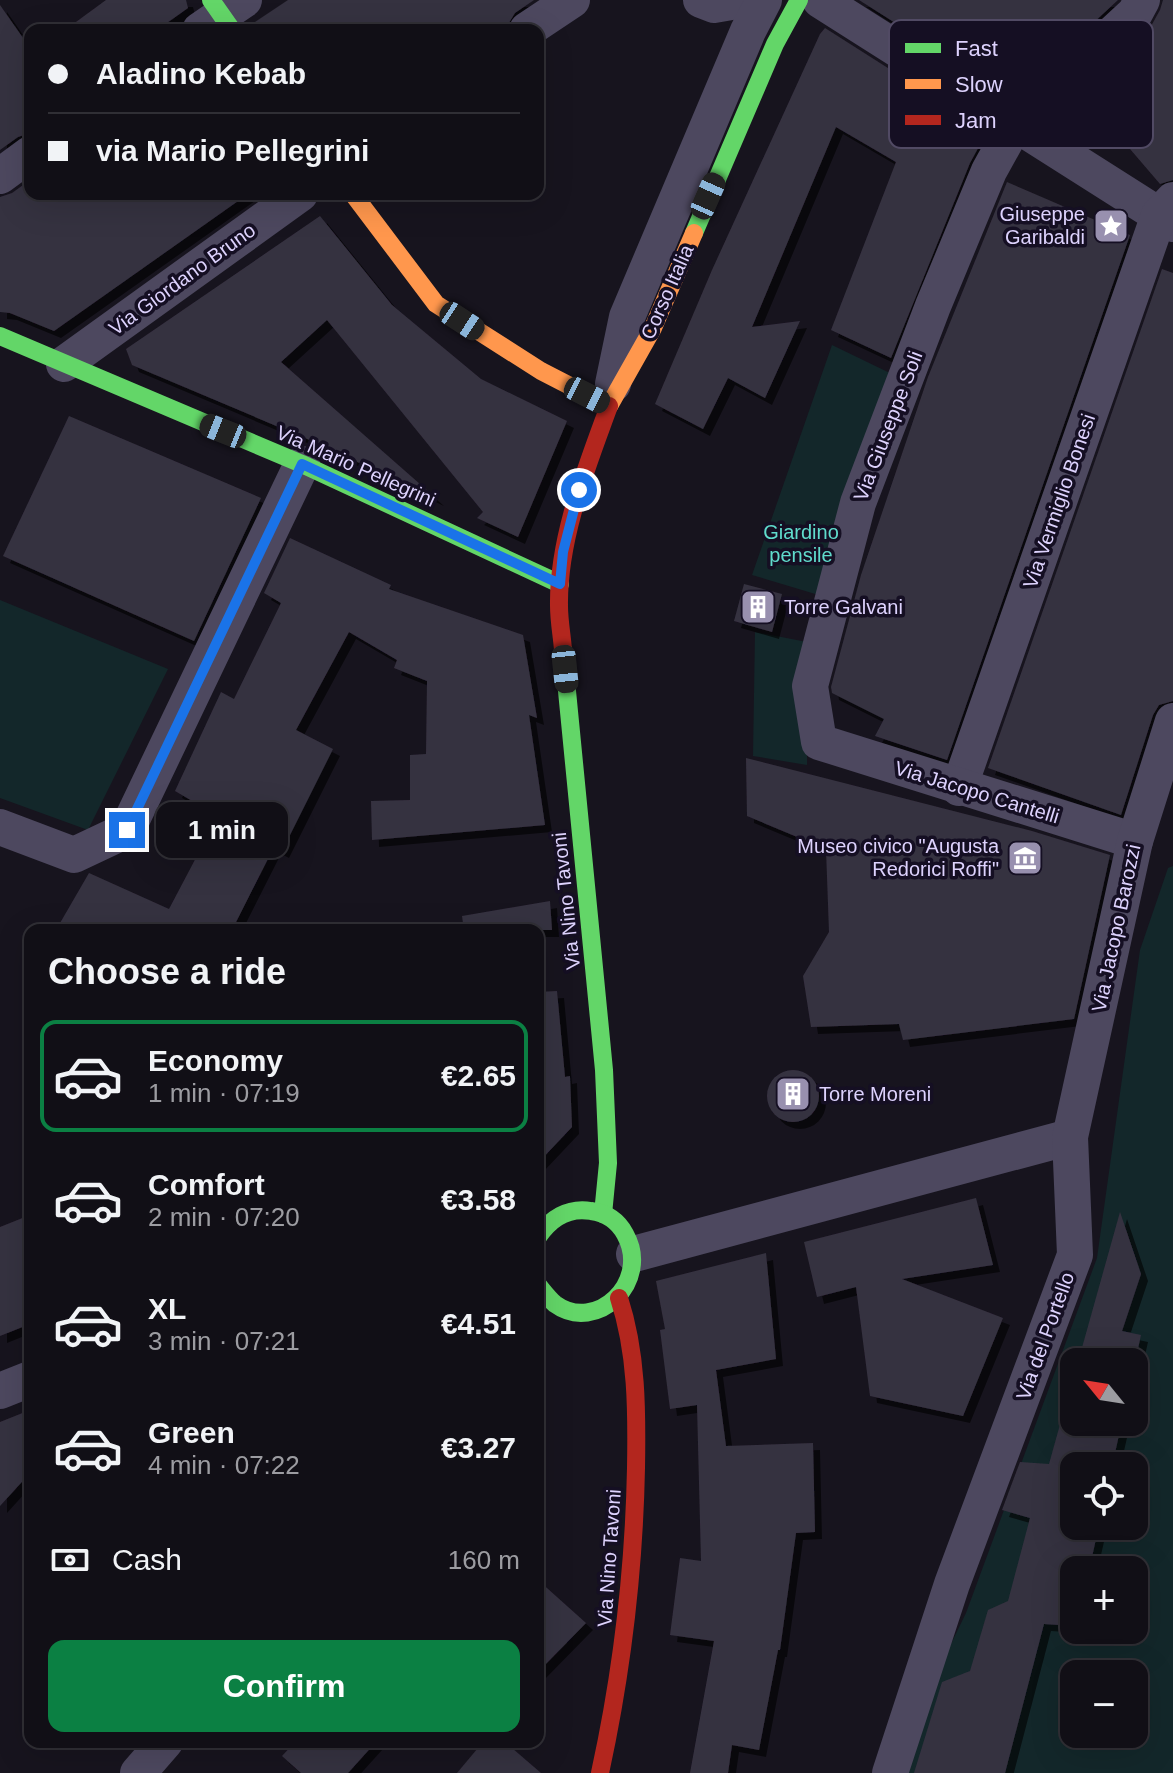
<!DOCTYPE html>
<html lang="en">
<head>
<meta charset="utf-8">
<style>
  :root { --surface:#110f16; --page:#1a181f; --text:#f1f3f6; --muted:#9c9ca1; --line:#302f35; --accent:#0b8043 }
  body { margin:0; font-family:Helvetica,sans-serif; background:var(--page); color:var(--text); height:100vh; display:flex; flex-direction:column; font-size:30px; white-space:nowrap }
  * { box-sizing:border-box; margin:0 }
  p { font-size:26px; color:var(--muted) }
  .icon { flex:none; width:44px; height:44px; fill:none; stroke:currentColor; stroke-width:2; stroke-linecap:round; stroke-linejoin:round }
  .map { position:relative; flex:1; overflow:hidden }
  .sheet { position:absolute; left:24px; top:924px; width:520px; height:824px; display:flex; flex-direction:column; background:var(--surface); border-radius:16px; box-shadow:0 8px 32px #0002,0 0 0 2px var(--line) }
  .sheet>* { flex:none }
  .banner { position:absolute; left:24px; top:24px; width:520px; height:176px; border-radius:16px; box-shadow:0 8px 32px #0002,0 0 0 2px var(--line); display:grid; align-content:center; height:176px; padding:0 24px; background:var(--surface) }
  .needle { width:52px; rotate:300deg }
  .buttons { position:absolute; left:1060px; top:1348px; display:grid; gap:16px }
  .buttons a { display:grid; place-items:center; width:88px; height:88px; border-radius:16px; background:var(--surface); box-shadow:0 8px 32px #0002,0 0 0 2px var(--line); font-size:40px }
  .end { position:absolute; width:36px; height:36px; margin:-18px; border:10px solid #1a73e8; background:#fff; box-shadow:0 0 0 4px #fff }
  .from { border-radius:50% }
  .bubble { position:absolute; height:56px; border-radius:16px; background:var(--surface); box-shadow:0 8px 32px #0002,0 0 0 2px var(--line); font-size:26px; font-weight:600; line-height:56px; text-align:center }
  .car { position:absolute; width:24px; height:48px; margin:-24px -12px; border-radius:10px; box-shadow:0 0 6px 2px #0007; background:linear-gradient(#222 24%,#8ab4d8 0 40%,#222 0 76%,#8ab4d8 0 86%,#222 0) }
  .banner b { display:flex; align-items:center; gap:28px; height:76px; font-size:30px }
  .banner b+b { border-top:2px solid var(--line) }
  .banner i { width:20px; height:20px; background:var(--text) }
  ul { padding:0; list-style:none }
  li { display:flex; align-items:center; gap:24px; height:112px; margin:0 16px 12px; padding:0 8px; border:4px solid transparent; border-radius:16px }
  li div { flex:1 }
  li b { display:block; font-size:30px }
  li em { font-style:normal; font-weight:600 }
  li.on { border-color:var(--accent) }
  li>.icon { width:72px; height:72px; stroke-width:1.5 }
  h2 { padding:0 24px; font-size:36px; line-height:96px }
  .pay { display:flex; align-items:center; gap:20px; height:88px; padding:0 24px; font-size:30px }
  .pay p { margin-inline-start:auto }
  .primary-button { display:flex; gap:16px; margin-top:auto; padding:16px 24px }
  .primary-button a { flex:1; height:92px; border-radius:16px; background:var(--accent); color:#fff; font-size:32px; font-weight:600; line-height:92px; text-align:center }
  .map>svg:first-child { display:block }
</style>
</head>
<body>
<div class="map">
<svg width="1173" height="1773" viewBox="0 0 1173 1773">
  <defs>
    <filter id="shadow"><feDropShadow dx="7" dy="7" stdDeviation="0" flood-color="#0009"/></filter>
  </defs>
  <rect width="100%" height="100%" fill="#17141e"/>
  <g fill="#13272a" fill-rule="evenodd">
    <polygon points="832,345 894,375 822,596 752,575"/>
    <polygon points="0,600 168,669 88,830 0,798"/>
    <polygon points="755,632 807,642 807,765 753,756"/>
    <path d="M1173 866V1773H905L932 1683 966 1613 1097 1258 1140 950 1168 868ZM1074 1362H1134V1422H1074ZM1074 1466H1134V1526H1074ZM1074 1570H1134V1630H1074ZM1074 1674H1134V1734H1074Z"/>
  </g>
  <g fill="#363140" filter="url(#shadow)">
    <polygon points="106,0 186,0 188,8 157,30 65,30"/>
    <polygon points="288,0 534,0 515,13 507,26 502,30 257,30 255,22"/>
    <polygon points="859,0 1118,0 1051,62 1041,50 1026,62 1013,46 992,71 969,51 960,64"/>
    <polygon points="1163,0 1173,0 1173,180 1160,184 1130,149 1080,100 1083,97 1079,93 1150,28 1160,10"/>
    <polygon points="0,5 30,48 30,133 18,137 0,150"/>
    <polygon points="825,28 935,98 932,102 983,139 970,163 891,358 831,330 896,162 836,127 752,327 800,321 765,398 728,378 703,429 655,404 712,270 820,34"/>
    <polygon points="30,180 30,194 248,194 54,331 10,313 0,312 0,197 12,193"/>
    <polygon points="1007,182 1130,235 947,760 875,736 884,719 832,693 831,687 861,575 928,377"/>
    <polygon points="320,216 392,305 481,379 567,421 518,537 477,518 483,512 327,320 281,362 437,499 312,441 132,365 126,349"/>
    <polygon points="1162,269 1173,273 1173,701 1159,705 1153,715 1121,815 988,768"/>
    <polygon points="69,416 261,498 194,641 3,556"/>
    <polygon points="290,538 391,585 389,589 523,635 537,718 529,715 545,825 372,840 371,801 410,800 410,755 426,754 427,681 394,668 397,660 349,632 296,730 333,749 282,851 274,847 232,930 56,930 89,873 169,909 218,816 175,791 221,692 234,699 281,603 264,593"/>
    <polygon points="744,584 782,594 772,632 734,621"/>
    <polygon points="746,758 1032,831 1110,855 1074,1019 903,1040 899,1024 811,1027 803,976 829,932 826,849 747,816"/>
    <polygon points="550,901 552,930 464,930 462,916"/>
    <polygon points="557,991 565,1077 570,1076 572,1127 538,1163 538,992"/>
    <circle cx="793" cy="1096" r="26"/>
    <polygon points="976,1198 993,1265 902,1279 1003,1318 963,1416 870,1396 856,1287 817,1297 804,1242"/>
    <polygon points="1120,1212 1141,1274 1122,1331 1141,1335 1135,1362 1078,1362"/>
    <polygon points="30,1215 30,1324 0,1336 0,1227"/>
    <polygon points="766,1253 776,1359 716,1370 726,1446 813,1443 815,1532 796,1533 780,1650 778,1650 759,1750 732,1745 728,1773 690,1773 714,1641 670,1635 680,1558 701,1561 697,1405 670,1409 660,1330 665,1329 656,1281"/>
    <polygon points="1066,1403 1074,1404 1074,1422 1122,1422 1112,1466 1074,1466 1074,1526 1099,1526 1089,1570 1074,1570 1074,1626 1044,1624 1005,1773 914,1773 942,1682 970,1671 988,1610 1008,1601 1030,1518 1002,1510 1020,1462 1049,1464"/>
    <polygon points="30,1410 30,1473 0,1506 0,1422"/>
    <polygon points="538,1580 586,1623 538,1672"/>
    <polygon points="295,1742 376,1742 348,1773 301,1773 282,1756"/>
    <polygon points="483,1742 505,1742 541,1773 457,1773"/>
  </g>
  <g fill="none" stroke-linecap="round" stroke-linejoin="round">
    <g stroke="#4d485f" stroke-width="36">
      <polyline points="701,0 714,5 743,0"/>
      <polyline points="820,0 1173,224"/>
      <polyline points="200,30 244,0"/>
      <polyline points="527,30 572,0"/>
      <polyline points="0,176 30,154"/>
      <polyline points="64,364 300,194"/>
      <polyline points="613,384 627,317 748,31 764,0"/>
      <polyline points="959,788 1159,215 1173,200"/>
      <polyline points="0,827 74,855 127,830 302,464"/>
      <polyline points="1135,841 819,742 810,686 858,503 933,306 989,171 1015,124 1135,13 1142,0"/>
      <polyline points="634,1254 1070,1137"/>
      <polyline points="0,1391 30,1379"/>
      <polyline points="138,1773 165,1742"/>
      <polyline points="890,1773 952,1584 1075,1255 1070,1137 1135,841 1173,721"/>
    </g>
    <g stroke="#63d668" stroke-width="18">
      <polyline points="211,0 232,30"/>
      <polyline points="694,233 775,44 799,0"/>
      <polyline points="0,336 302,464 560,584"/>
      <polyline points="563,650 604,1070 608,1163 603,1214"/>
      <path d="M538 1237C550 1219 568 1207 591 1211 606 1213 618 1221 625 1234 652 1282 596 1334 555 1304 549 1299 543 1291 538 1285"/>
    </g>
    <polyline stroke="#ff974d" stroke-width="18" points="353,194 436,304 541,371 609,406 653,328 694,233"/>
    <g stroke="#b3261e" stroke-width="18">
      <path d="M563 650C562 636 559 621 559 606 558 538 586 469 609 406"/>
      <path d="M600 1773C622 1672 634 1571 636 1468 637 1411 637 1353 619 1298"/>
    </g>
  </g>
  <g fill="none" stroke-linecap="round" stroke-linejoin="round">
    <polyline stroke="#1a73e8" stroke-width="10" points="127,830 302,464 560,584 563,552 579,490"/>
  </g>
  <defs>
    <symbol id="sight-square" viewBox="-11 -11 22 22"><rect x="-9" y="-9" width="18" height="18" rx="4" fill="#9890af" stroke="#150f23"/><path d="M0-6L1.8-2.2L6-1.7L2.9 1.2L3.7 5.4L0 3.3L-3.7 5.4L-2.9 1.2L-6-1.7L-1.8-2.2Z" fill="#fff"/></symbol>
    <symbol id="building-square" viewBox="-11 -11 22 22"><rect x="-9" y="-9" width="18" height="18" rx="4" fill="#9890af" stroke="#150f23"/><path d="M-4-6H4V6H1V3H-1V6H-4ZM-2.5-4.3h1.7v1.8h-1.7ZM.8-4.3h1.7v1.8H.8ZM-2.5-1h1.7V.8h-1.7ZM.8-1h1.7V.8H.8Z" fill="#fff"/></symbol>
    <symbol id="museum-square" viewBox="-11 -11 22 22"><rect x="-9" y="-9" width="18" height="18" rx="4" fill="#9890af" stroke="#150f23"/><path d="M0-6L6-3V-2H-6V-3ZM-5-1h2V3h-2ZM-1-1h2V3h-2ZM3-1h2V3H3ZM-6 4H6V6H-6Z" fill="#fff"/></symbol>
  </defs>
  <g fill-rule="evenodd">
    <use href="#sight-square" x="1091" y="206" width="40" height="40"/>
    <use href="#building-square" x="738" y="587" width="40" height="40"/>
    <use href="#museum-square" x="1005" y="838" width="40" height="40"/>
    <use href="#building-square" x="773" y="1074" width="40" height="40"/>
  </g>
  <g text-anchor="middle" dominant-baseline="central" stroke-width="7" stroke-linejoin="round" paint-order="stroke">
    <g font-size="20" fill="#ddd2fd" stroke="#150f23" text-anchor="end">
      <text x="1085" y="214">Giuseppe<tspan x="1085" dy="23">Garibaldi</tspan></text>
      <text x="784" y="607" text-anchor="start">Torre Galvani</text>
      <text x="999" y="846">Museo civico "Augusta<tspan x="999" dy="23">Redorici Roffi"</tspan></text>
      <text x="819" y="1094" text-anchor="start">Torre Moreni</text>
    </g>
    <g font-size="20" fill="#ddd2fd" stroke="#150f23">
      <text transform="translate(182 279) rotate(-36)">Via Giordano Bruno</text>
      <text transform="translate(667 292) rotate(-66)">Corso Italia</text>
      <text transform="translate(888 426) rotate(-69)">Via Giuseppe Soli</text>
      <text transform="translate(356 466) rotate(24)">Via Mario Pellegrini</text>
      <text transform="translate(1059 501) rotate(-71)">Via Vermiglio Bonesi</text>
      <text transform="translate(977 792) rotate(17)">Via Jacopo Cantelli</text>
      <text transform="translate(566 901) rotate(-96)">Via Nino Tavoni</text>
      <text transform="translate(1116 928) rotate(-78)">Via Jacopo Barozzi</text>
      <text transform="translate(1045 1336) rotate(-70)">Via del Portello</text>
      <text transform="translate(609 1558) rotate(-86)">Via Nino Tavoni</text>
    </g>
    <g font-size="20" fill="#60dbcc" stroke="#150f23">
      <text x="801" y="532">Giardino<tspan x="801" dy="23">pensile</tspan></text>
    </g>
  </g>
  <rect x="889" y="20" width="264" height="128" rx="12" fill="#150f23" stroke="#514a64" stroke-width="2"/>
  <rect x="905" y="43" width="36" height="10" fill="#63d668"/>
  <rect x="905" y="79" width="36" height="10" fill="#ff974d"/>
  <rect x="905" y="115" width="36" height="10" fill="#b3261e"/>
  <g font-size="22" fill="#ddd2fd">
    <text x="955" y="56">Fast</text>
    <text x="955" y="92">Slow</text>
    <text x="955" y="128">Jam</text>
  </g>
</svg>
<div class="buttons">
<a><svg class="needle" viewBox="-14 -14 28 28"><path d="M0-13l5 13h-10z" fill="#e53935"/><path d="M0 13l5-13h-10z" fill="#9c9ca1"/></svg></a>
<a><svg class="icon" aria-label="locate" viewBox="0 0 24 24"><circle cx="12" cy="12" r="6"/><path d="M12 2v4M12 18v4M2 12h4M18 12h4"/></svg></a>
<a>+</a>
<a>−</a>
</div>
<i class="end from" style="left:579px;top:490px"></i>
<i class="end" style="left:127px;top:830px"></i>
<div class="bubble" style="left:156px;top:802px;width:132px">1 min</div>
<i class="car" style="left:708px;top:196px;rotate:24deg"></i>
<i class="car" style="left:462px;top:321px;rotate:123deg"></i>
<i class="car" style="left:587px;top:395px;rotate:117deg"></i>
<i class="car" style="left:223px;top:431px;rotate:292deg"></i>
<i class="car" style="left:565px;top:669px;rotate:174deg"></i>
<div class="banner">
<b><i class="from"></i>Aladino Kebab</b>
<b><i></i>via Mario Pellegrini</b>
</div>
<section class="sheet">
<h2>Choose a ride</h2>
<ul>
<li class="on"><svg class="icon" aria-label="car" viewBox="0 0 24 24"><path d="M5 17H2v-5l4-1 3-4h7l3 4 3 1v5h-3M9 17h6M6 11h13"/><circle cx="7" cy="17" r="2"/><circle cx="17" cy="17" r="2"/></svg><div><b>Economy</b><p>1 min · 07:19</p></div><em>€2.65</em></li>
<li><svg class="icon" aria-label="car" viewBox="0 0 24 24"><path d="M5 17H2v-5l4-1 3-4h7l3 4 3 1v5h-3M9 17h6M6 11h13"/><circle cx="7" cy="17" r="2"/><circle cx="17" cy="17" r="2"/></svg><div><b>Comfort</b><p>2 min · 07:20</p></div><em>€3.58</em></li>
<li><svg class="icon" aria-label="car" viewBox="0 0 24 24"><path d="M5 17H2v-5l4-1 3-4h7l3 4 3 1v5h-3M9 17h6M6 11h13"/><circle cx="7" cy="17" r="2"/><circle cx="17" cy="17" r="2"/></svg><div><b>XL</b><p>3 min · 07:21</p></div><em>€4.51</em></li>
<li><svg class="icon" aria-label="car" viewBox="0 0 24 24"><path d="M5 17H2v-5l4-1 3-4h7l3 4 3 1v5h-3M9 17h6M6 11h13"/><circle cx="7" cy="17" r="2"/><circle cx="17" cy="17" r="2"/></svg><div><b>Green</b><p>4 min · 07:22</p></div><em>€3.27</em></li>
</ul>
<div class="pay"><svg class="icon" aria-label="cash" viewBox="0 0 24 24"><path d="M3 7h18v10H3z"/><circle cx="12" cy="12" r="2"/></svg>Cash<p>160 m</p></div>
<div class="primary-button"><a>Confirm</a></div>
</section>
</div>
</body>
</html>
